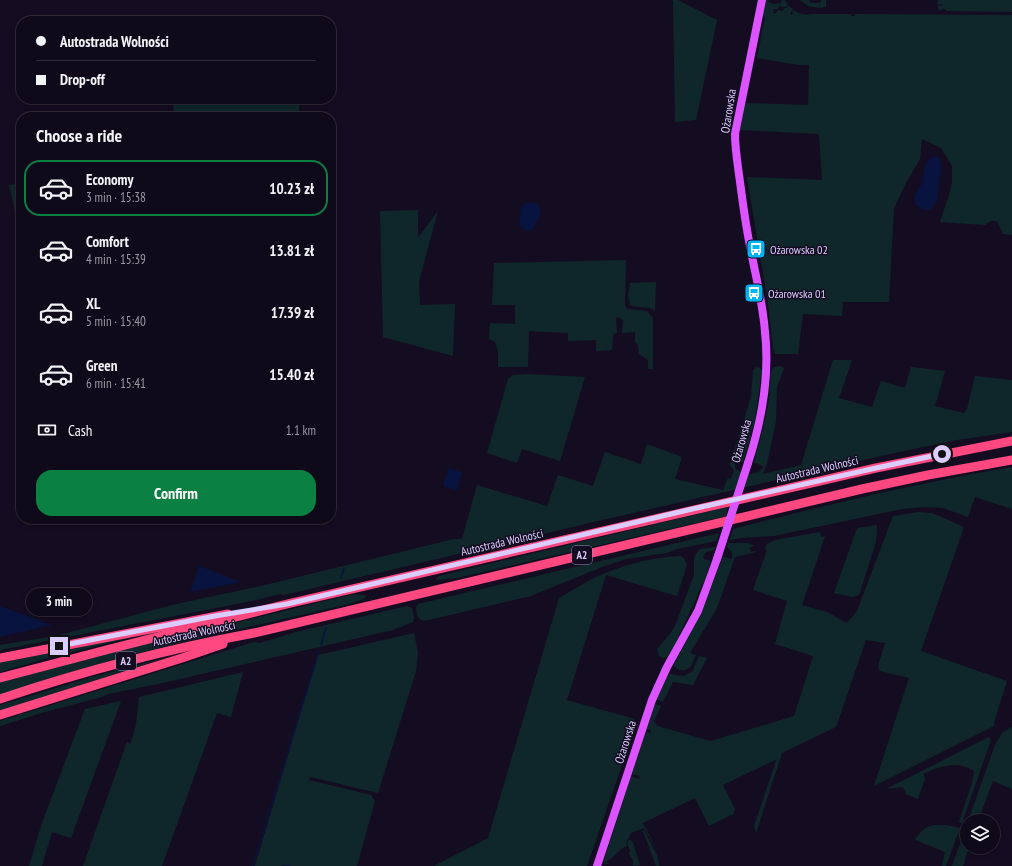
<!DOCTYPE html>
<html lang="en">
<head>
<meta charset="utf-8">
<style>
  :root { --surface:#0f0a19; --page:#181322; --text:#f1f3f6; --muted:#9b9aa2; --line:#2f2b38; --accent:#0b8043 }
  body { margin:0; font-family:"PT Sans Narrow",sans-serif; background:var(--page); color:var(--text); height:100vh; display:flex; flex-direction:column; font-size:15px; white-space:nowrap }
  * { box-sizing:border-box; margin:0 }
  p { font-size:13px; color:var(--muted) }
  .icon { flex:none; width:22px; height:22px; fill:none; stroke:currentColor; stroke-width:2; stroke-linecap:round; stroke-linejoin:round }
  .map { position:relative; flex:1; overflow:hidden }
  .details { position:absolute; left:16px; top:112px; width:320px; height:412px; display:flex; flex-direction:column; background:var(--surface); border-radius:16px; box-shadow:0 2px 6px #0003,0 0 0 1px var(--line) }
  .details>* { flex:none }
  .guide { position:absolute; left:16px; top:16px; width:320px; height:88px; border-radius:16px; box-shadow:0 2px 6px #0003,0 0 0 1px var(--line); display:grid; align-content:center; height:88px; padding:0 20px; background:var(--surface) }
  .controls { position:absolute; left:960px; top:814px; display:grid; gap:8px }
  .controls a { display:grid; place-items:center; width:40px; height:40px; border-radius:50%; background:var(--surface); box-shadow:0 2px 6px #0003,0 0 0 1px var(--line); font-size:20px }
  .end { position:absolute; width:18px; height:18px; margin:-9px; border:5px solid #dbcdff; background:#111; box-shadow:0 0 0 2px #111 }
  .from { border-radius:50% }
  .bubble { position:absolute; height:28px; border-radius:14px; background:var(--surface); box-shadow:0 2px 6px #0003,0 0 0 1px var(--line); font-size:13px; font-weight:700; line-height:28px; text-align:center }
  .guide b { display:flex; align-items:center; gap:14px; height:38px; font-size:15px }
  .guide b+b { border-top:1px solid var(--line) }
  .guide i { width:10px; height:10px; background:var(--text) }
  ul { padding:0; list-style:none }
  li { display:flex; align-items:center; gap:12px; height:56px; margin:0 8px 6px; padding:0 12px; border:2px solid transparent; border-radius:16px }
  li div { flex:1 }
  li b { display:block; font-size:15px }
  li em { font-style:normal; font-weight:700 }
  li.selected { border-color:var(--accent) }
  li>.icon { width:36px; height:36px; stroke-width:1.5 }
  h2 { padding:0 20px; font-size:18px; line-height:48px }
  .pay { display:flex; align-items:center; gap:10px; height:44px; padding:0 20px; font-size:15px }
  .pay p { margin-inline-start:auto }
  .button { display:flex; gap:8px; margin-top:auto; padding:8px 20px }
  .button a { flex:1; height:46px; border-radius:16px; background:var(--accent); color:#fff; font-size:16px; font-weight:700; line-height:46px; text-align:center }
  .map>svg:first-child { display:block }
</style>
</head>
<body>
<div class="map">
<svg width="1012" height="866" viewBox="0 0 1012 866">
  <rect width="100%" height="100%" fill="#140d21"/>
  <g fill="#0f272b">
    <polygon points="673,0 678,0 717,20 696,120 675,122"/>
    <path d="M764 0H769L768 2 774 4 781 3 782 0H785L788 5 786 7 779 6 778 9H774L773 13 775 14 778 10 783 11 784 9 789 6 793 9 790 14 792 15 793 10C798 13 805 16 811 14H851V16H855V14L1012 15V235L1003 234 997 221H991L985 225 940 222 949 195 952 182V166L941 148 922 139 920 159 906 183 894 208 889 302H843L842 316 803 314 798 354H775L773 348 768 303 747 177 822 180 819 134 740 130 745 103 808 105 809 65H798L757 58 765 17 761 16Z"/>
    <polygon points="800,0 809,0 810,3 820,3 821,0 826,0 826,7 820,8 820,4 819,8 808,6"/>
    <polygon points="938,0 1012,0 1012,12 946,11 946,9 942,9 941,11 938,9 938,5 943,6 943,5 937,4"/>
    <polygon points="173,99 299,99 299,117 174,117"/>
    <polygon points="21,183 21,239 9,185"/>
    <polygon points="418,210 418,238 438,211 419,281 420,305 455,304 453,356 383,337 380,211"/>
    <polygon points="626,260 625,306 628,309 647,311 653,318 653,369 648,369 648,360 639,354 638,345 635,342 635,332 622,333 623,320 618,317 616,318 617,333 613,334 612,350 596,351 596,340 568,341 568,333 529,331 528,367 498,367 498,351 495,342 489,339 490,323 515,324 515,305 492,305 494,263"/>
    <path d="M656 282 655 311C648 305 638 309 630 305L628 296 630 283Z"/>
    <path d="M833 360H852L839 398 872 407 881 381 905 388 911 367 945 371 935 406 964 413 967 409 975 376 1012 380V432L957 440 890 454 598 521 284 595 280 594 252 601 0 650V645L56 636 172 605 265 585 454 539H462L477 485 547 506 558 475 593 486 605 452 641 464 647 444 682 457 675 479 723 490 728 478 731 479 734 470 730 466V464L751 397 753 370 756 367 760 368 762 371 755 419 743 462 735 460V468C742 475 760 477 763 466L754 462C761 438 767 415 770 391 771 383 769 372 774 367L781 366 784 368 777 387 776 421 767 464 763 474 801 465Z"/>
    <polygon points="527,374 585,377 560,461 522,449 517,463 487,453 508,379 513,375"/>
    <path d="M1012 467V509L975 497 968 517 943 508 924 507 902 509 774 536C759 537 744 537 730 540L733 529C825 505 918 483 1012 467Z"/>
    <polygon points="728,507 726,516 457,578 437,580 436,578 439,576 459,571"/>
    <polygon points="919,512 932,513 964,527 921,651 1007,681 995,719 994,726 874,786 909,678 880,671 878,666 885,643 866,640 836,727 782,753 756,833 754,826 776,761 775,760 723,785 735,809 733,814 709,826 695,798 643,823 658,853 644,828 631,833 626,843 627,846 621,849 610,860 609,859 606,862 609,864 605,864 604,860 631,776 639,779 640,776 632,774 646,732 651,733 651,730 647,729 655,704 661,706 654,721 657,726 711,741 794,716 813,656 775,644 787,601 753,590 767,550 765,550 767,544 775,540 820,532 821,537 825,536 802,605 827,612 847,623 857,611 893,516"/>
    <polygon points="877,525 876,542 859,595 852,597 834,593 857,528"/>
    <polygon points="719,533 717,541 677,549 667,553 626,559 602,567 531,596 424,621 420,619 417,615 416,607 418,604"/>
    <path d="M728 543H748L753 545 754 546 749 548 751 552 755 551 756 552 735 557 717 608 690 653 696 655 691 666 686 670C681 671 677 670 674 665L701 614 723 557 732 559V552L727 547Z"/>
    <polygon points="715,547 714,550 706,552 703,556 704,559 711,561 705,579 674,646 668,656 663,658 659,656 657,649 670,634 675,626 694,575 694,558 696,554 700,549"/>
    <path d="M680 556 684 558 687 565 677 596 606 575 567 700 635 719 630 742 587 866H434L488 838 559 598C575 589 591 578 608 572 631 563 655 557 680 556Z"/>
    <path d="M354 594 364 595 366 596 365 598 353 603C235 631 115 654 0 695V682L89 658Z"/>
    <polygon points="407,606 412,608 414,617 413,622 393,630 163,683 108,694 102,697 45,712 0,726 0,721 254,642 260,643 296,632"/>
    <polygon points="154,632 48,658 0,672 0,662"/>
    <polygon points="414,633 418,653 416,671 378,793 310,777 309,780 371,795 375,801 357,866 255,866 318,655"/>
    <polygon points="171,656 0,711 0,705 92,677"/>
    <polygon points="699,656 707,658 693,685 673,682 663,702 657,699 669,674 684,676 692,672"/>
    <path d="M243 672 231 717 217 713 162 866H83L127 742 130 744C137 730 137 712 139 697Z"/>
    <polygon points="121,701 71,838 52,832 42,866 29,866 42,823 85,709"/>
    <polygon points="1012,727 1012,789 993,781 978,821 967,821 967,847 969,847 963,866 952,866 995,745 1002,733"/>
    <path d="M989 737 991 740 962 823 959 822 972 783 974 771C957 760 940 766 923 774L925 778 918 799 906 794 903 787 886 789Z"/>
    <path d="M934 825H947L960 828 946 866H942L945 852 915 840C920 832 925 827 934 825Z"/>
    <polygon points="644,830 657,855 659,866 656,866 643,831 639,832"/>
    <polygon points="629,840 631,840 633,843 640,865 633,866 633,860 629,854 630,851 627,843"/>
  </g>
  <g fill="#08133f">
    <path d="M936 156C946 163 940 174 939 183 937 196 940 200 930 210 924 210 920 209 915 204 913 192 918 193 922 183 925 174 922 158 936 156Z"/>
    <path d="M530 202C549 205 538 221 532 230L528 231C513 225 523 219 520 208L522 205Z"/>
    <polygon points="449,468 462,472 457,490 445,487 443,484"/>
    <polygon points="199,566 241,582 190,592"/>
    <polygon points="0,606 52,625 0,637"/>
  </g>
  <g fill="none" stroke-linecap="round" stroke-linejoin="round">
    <g stroke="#08133f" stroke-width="1.5">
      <polyline points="341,578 344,568"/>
      <polyline points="321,645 326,628"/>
      <polyline points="253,866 319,651"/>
      <polyline points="282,866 291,866"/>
    </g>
    <g stroke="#dc54ff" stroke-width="8">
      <path d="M748 463C762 420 770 377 765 332 763 304 756 278 751 251 746 228 743 205 740 182 738 166 735 150 735 134L762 0"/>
      <polyline points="597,866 652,700 667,667 698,611 717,559"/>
    </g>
    <g stroke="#ff4880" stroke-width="9">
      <polyline points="0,658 228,614"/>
      <polyline points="0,678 106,650 287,604 876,468 1012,441"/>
      <path d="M0 699C83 671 168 649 254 633L862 489 928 475 1012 460"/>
      <polyline points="0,715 182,658 223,644"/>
    </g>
    <polyline stroke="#dc54ff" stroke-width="8" points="717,559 748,463"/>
  </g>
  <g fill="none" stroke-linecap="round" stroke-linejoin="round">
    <polyline stroke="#dbcdff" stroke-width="5" points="59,646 215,616 287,604 688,510 876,468 942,454"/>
  </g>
  <defs>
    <symbol id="bus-square" viewBox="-11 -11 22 22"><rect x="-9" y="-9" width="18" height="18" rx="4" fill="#00b4f8" stroke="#140d21"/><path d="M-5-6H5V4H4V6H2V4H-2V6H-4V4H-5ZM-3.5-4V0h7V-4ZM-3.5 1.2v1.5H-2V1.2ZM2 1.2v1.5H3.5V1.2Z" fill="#fff"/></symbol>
  </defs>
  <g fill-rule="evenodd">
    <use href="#bus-square" x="745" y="238" width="22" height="22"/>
    <use href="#bus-square" x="743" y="282" width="22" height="22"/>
  </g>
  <g text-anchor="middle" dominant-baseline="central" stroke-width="3" stroke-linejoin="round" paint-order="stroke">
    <g fill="#140d21" stroke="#9f93bc" stroke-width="1">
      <rect x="572" y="546" width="20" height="18" rx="3"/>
      <rect x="116" y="652" width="20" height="18" rx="3"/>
    </g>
    <g font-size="11" font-weight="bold" fill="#dbcdff">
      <text x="582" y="555">A2</text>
      <text x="126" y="661">A2</text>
    </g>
    <g font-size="12" fill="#dbcdff" stroke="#140d21">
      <text transform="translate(728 111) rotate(-81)">Ożarowska</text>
      <text transform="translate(741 441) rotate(-74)">Ożarowska</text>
      <text transform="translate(817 469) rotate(-13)">Autostrada Wolności</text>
      <text transform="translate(502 542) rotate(-13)">Autostrada Wolności</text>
      <text transform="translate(194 633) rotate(-12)">Autostrada Wolności</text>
      <text transform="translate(625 742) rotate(-72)">Ożarowska</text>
    </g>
    <g font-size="12" fill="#dbcdff" stroke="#140d21" text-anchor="start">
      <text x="770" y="249">Ożarowska 02</text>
      <text x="768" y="293">Ożarowska 01</text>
    </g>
  </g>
</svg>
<div class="controls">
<a><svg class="icon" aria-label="layers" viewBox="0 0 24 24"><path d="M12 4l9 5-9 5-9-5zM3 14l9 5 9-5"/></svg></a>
</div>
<i class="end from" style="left:942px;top:454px"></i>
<i class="end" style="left:59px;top:646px"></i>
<div class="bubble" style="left:26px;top:588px;width:66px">3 min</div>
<div class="guide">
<b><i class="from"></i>Autostrada Wolności</b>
<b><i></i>Drop-off</b>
</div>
<section class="details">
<h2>Choose a ride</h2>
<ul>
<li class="selected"><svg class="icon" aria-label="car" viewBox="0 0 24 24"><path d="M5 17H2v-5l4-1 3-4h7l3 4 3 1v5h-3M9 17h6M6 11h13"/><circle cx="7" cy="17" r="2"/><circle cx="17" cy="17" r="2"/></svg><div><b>Economy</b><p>3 min · 15:38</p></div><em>10.23 zł</em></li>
<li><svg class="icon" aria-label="car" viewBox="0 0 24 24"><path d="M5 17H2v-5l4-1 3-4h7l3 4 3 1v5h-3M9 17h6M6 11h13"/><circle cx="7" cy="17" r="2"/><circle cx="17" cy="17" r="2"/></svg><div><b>Comfort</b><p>4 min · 15:39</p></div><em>13.81 zł</em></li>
<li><svg class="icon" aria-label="car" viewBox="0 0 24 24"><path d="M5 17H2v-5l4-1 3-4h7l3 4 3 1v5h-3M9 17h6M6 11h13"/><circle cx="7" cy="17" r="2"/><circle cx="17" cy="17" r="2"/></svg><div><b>XL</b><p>5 min · 15:40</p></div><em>17.39 zł</em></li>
<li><svg class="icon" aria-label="car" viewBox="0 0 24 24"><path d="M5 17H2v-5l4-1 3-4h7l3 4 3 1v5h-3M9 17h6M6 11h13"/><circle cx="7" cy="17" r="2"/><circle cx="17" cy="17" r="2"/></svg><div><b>Green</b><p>6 min · 15:41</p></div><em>15.40 zł</em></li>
</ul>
<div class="pay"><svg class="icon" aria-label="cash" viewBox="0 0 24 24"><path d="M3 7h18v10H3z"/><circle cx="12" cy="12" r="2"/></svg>Cash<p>1.1 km</p></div>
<div class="button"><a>Confirm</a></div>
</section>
</div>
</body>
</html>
